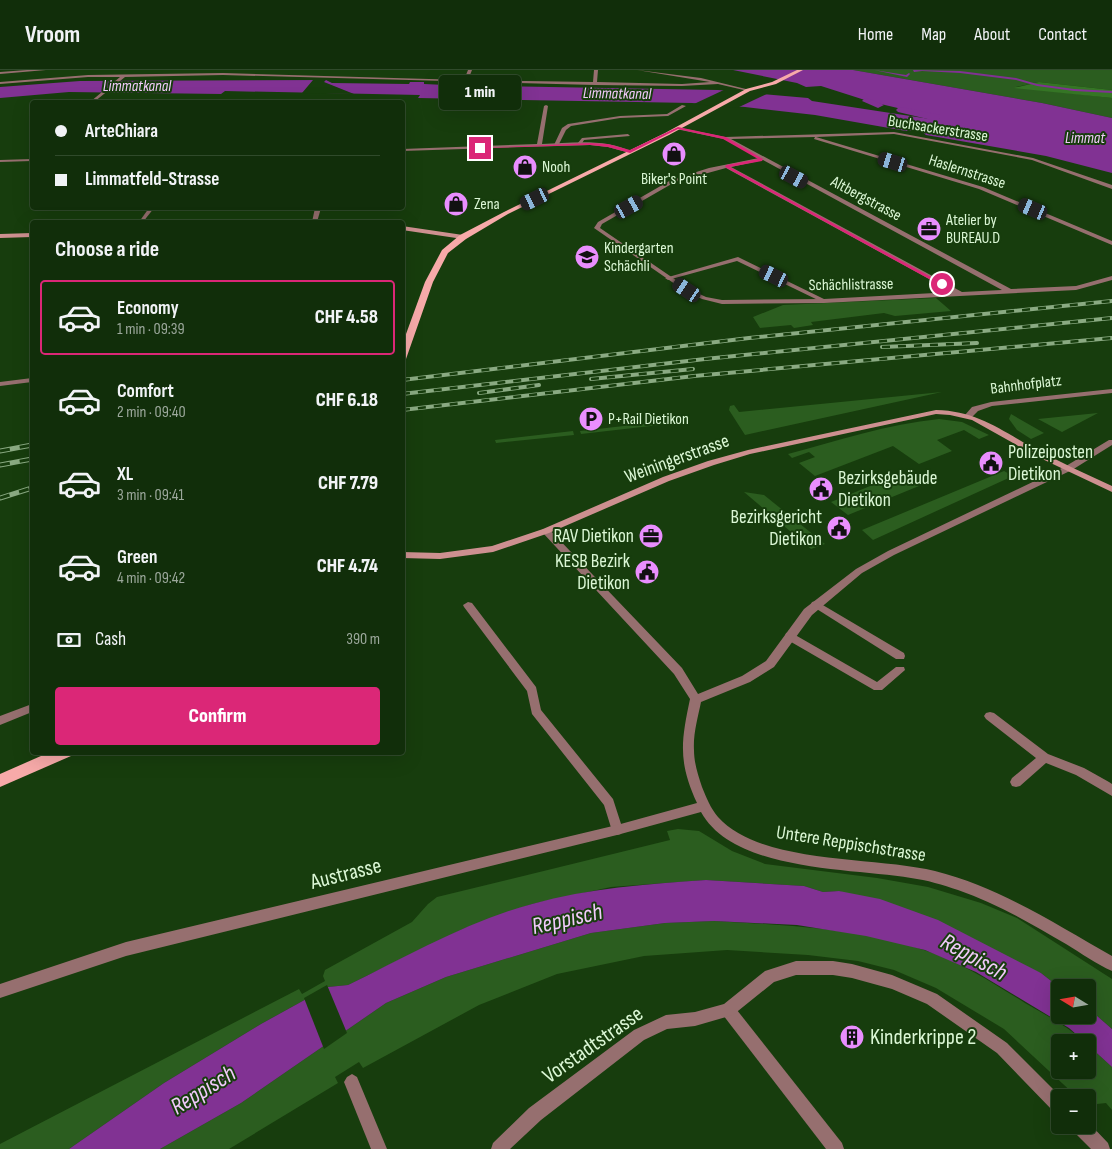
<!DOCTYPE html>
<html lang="en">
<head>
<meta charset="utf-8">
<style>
  :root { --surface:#112e0a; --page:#1e3a18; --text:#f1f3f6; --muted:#9ca89c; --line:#304a2b; --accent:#db2777 }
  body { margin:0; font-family:"Sofia Sans Condensed",sans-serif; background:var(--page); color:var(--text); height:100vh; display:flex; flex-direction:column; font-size:19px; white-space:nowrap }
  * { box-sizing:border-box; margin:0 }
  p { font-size:16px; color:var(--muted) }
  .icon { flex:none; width:28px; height:28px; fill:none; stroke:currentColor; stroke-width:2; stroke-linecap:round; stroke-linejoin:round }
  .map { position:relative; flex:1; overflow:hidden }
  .panel { position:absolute; left:30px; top:150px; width:375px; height:535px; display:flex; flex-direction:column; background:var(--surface); border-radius:5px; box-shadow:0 5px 20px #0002,0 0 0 1px var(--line) }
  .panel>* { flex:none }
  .banner { position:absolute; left:30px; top:30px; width:375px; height:110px; border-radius:5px; box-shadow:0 5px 20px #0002,0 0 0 1px var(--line); display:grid; align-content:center; height:110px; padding:0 25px; background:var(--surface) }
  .needle { width:32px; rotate:281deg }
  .buttons { position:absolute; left:1051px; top:909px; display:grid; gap:10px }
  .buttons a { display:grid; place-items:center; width:45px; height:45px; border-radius:5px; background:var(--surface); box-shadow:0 5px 20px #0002,0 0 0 1px var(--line); font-size:25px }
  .end { position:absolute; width:22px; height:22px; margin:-11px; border:6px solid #db2777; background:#fff; box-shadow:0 0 0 2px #fff }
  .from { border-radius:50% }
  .bubble { position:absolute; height:35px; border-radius:5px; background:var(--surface); box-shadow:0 5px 20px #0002,0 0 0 1px var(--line); font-size:16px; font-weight:800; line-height:35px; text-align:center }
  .car { position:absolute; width:15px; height:30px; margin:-15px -8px; border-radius:6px; box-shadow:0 0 4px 1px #0007; background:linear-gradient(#222 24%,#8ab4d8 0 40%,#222 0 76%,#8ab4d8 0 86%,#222 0) }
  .banner b { display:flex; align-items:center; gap:18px; height:48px; font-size:19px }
  .banner b+b { border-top:1px solid var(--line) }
  .banner i { width:12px; height:12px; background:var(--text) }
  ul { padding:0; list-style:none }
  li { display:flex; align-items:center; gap:15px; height:75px; margin:0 10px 8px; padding:0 15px; border:2px solid transparent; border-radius:5px }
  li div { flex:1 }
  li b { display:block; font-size:19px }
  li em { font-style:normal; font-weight:800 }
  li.active { border-color:var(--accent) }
  li>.icon { width:45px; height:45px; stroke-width:1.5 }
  h2 { padding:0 25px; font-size:22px; line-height:60px }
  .pay { display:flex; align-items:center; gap:12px; height:55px; padding:0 25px; font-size:19px }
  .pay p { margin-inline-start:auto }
  .action { display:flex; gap:10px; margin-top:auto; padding:10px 25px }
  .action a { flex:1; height:58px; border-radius:5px; background:var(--accent); color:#fff; font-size:20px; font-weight:800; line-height:58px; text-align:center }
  header { display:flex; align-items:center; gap:30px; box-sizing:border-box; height:70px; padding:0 25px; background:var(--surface); border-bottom:1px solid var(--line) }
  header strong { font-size:24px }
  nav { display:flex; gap:28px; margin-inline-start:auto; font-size:18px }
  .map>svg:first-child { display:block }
</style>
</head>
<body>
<header>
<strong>Vroom</strong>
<nav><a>Home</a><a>Map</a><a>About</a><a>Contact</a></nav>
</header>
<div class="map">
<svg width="1112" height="1079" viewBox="0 0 1112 1079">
  <rect width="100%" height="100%" fill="#173d0d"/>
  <g fill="#2b5d1f">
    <polygon points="853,0 1112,0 1112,20 1039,12 1016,17 1112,28 1112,48 1042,33"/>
    <polygon points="936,228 951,241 895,246 884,243 811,252 813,255 794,258 791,255 760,258 753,247 783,235"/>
    <polygon points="942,322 745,365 729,340 730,336 734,335 739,342"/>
    <polygon points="1098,343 1062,362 1038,349"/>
    <polygon points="1011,344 1044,363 1031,369 1017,360 1009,349"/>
    <path d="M939 349 962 352 989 365 979 369 964 360 937 370 952 381 919 394 893 376 815 406 799 393 815 387 809 382 792 388 788 384C837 371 888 354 939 349Z"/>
    <polygon points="676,350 677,353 581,364 580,361"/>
    <polygon points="573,361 574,365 496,373 495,370"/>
    <polygon points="1004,401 1013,406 873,470 862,460"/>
    <polygon points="902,403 919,416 848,445 831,432"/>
    <polygon points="744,422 764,425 825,474 811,479"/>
    <polygon points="678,759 699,761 732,781 765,794 877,808 928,817 981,833 1017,848 1112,909 1112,959 1088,938 1088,918 1060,918 1041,903 839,821 823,822 804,816 706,810 611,817 532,834 465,858 348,915 328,917 261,954 164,1013 69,1079 0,1079 0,1074 299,919 302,924 325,911 323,906 325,900 412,852 428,834 437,827 670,770 667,761"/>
    <path d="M714 851C784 855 857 858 924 880 961 892 993 913 1025 933 1046 945 1067 956 1085 972H1060V1000H1088V975L1112 997V1040L1106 1033 1088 1035V1028L1077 1027 1004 959 936 918 894 900 858 891 808 885 727 880 644 886 557 904 479 935 363 998 359 992 335 1007 338 1013 229 1079H160L241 1033 386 933 446 907 591 863 665 853Z"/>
  </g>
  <polygon fill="#357525" points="1039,12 1112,20 1112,28 1014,18"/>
  <g fill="#813293">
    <polygon points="733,0 853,0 1042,33 1112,48 1112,103 1046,86 926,65 921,61 906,61 815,45 745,37 692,33 418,28 420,25 225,21 221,24 69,22 0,28 0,17 80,11 326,10 332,13 409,14 410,12 424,12 424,14 446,15 718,20 808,28 812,31 930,49 940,48 868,31 821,16 806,17 797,13"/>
    <path d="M706 810 804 816 823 822 839 821 880 829 938 850 1041 903 1060 918V945H1088V938L1112 959V997L1088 975V972H1085L1069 958 976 902 925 880 866 866 797 855 714 851 665 853 591 863 446 907 386 933 241 1033 160 1079H69L164 1013 261 954 328 917 348 915C408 886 468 851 532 834 589 818 647 814 706 810Z"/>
  </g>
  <g fill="#173d0d">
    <polygon points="313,10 326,10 324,12 354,24 302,23"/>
    <polygon points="728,18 771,22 737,38 694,34"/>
    <polygon points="327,915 347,963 324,979 304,928"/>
  </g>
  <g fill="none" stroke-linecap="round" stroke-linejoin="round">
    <g fill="#813293" fill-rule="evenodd">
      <polygon points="874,0 906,5 909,3 910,4 907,7"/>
      <polygon points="913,0 960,1 1016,8 1037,14 1074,19 1112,21 1112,23 1074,21 1037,16 1016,10 960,3 922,1 914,2"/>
    </g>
    <g fill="#813293" fill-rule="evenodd">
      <polygon points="868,28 884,35 878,38 862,31 864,29"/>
      <polygon points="902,37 940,45 942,47 936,51 898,42 896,40 898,38"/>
    </g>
    <g fill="#966f6f" fill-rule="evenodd">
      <polygon points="27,0 46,0 0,4 0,2"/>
      <polygon points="468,0 472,0 468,10 593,12 594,0 598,0 597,12 682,14 710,12 637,0 701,8 750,20 748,21 718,14 682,16 595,15 223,5 125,7 94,32 90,32 120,7 88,7 0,14 0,12 88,5 223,3 464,10"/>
      <polygon points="682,35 686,36 668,46 620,48 571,56 566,60 558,76 554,75 562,58 568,54 620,46 667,44"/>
      <polygon points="628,64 630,66 584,70 581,75 577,74 582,68"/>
      <polygon points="738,187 826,230 827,231 822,232 737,191 668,210 665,208"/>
      <polygon points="816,531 904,583 905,586 904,589 896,589 812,536 811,534 812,532"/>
      <polygon points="468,532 472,533 536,617 541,640 613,729 623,760 621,764 617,765 613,764 604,735 532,644 527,621 464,537 463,535"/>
      <polygon points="790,562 877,612 896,597 904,597 905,600 882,620 874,620 786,569 785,566 786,563"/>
      <polygon points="32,634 32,642 0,655 0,646"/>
      <polygon points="990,642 994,643 1048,684 1084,698 1109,712 1112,714 1112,726 1076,705 1046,693 1020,716 1016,717 1012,716 1010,712 1012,708 1036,688 986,649 984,646 986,643"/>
      <polygon points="728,933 733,935 842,1073 844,1079 826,1079 723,945 721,940 723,935"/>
      <polygon points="352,1004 357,1007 387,1079 371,1079 344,1012 347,1007"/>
    </g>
    <g fill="#966f6f" fill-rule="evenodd">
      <path d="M546 35 548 36 542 74C571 73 606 68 632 82L630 83 608 77 590 75 402 81V79L537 74 544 36Z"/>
      <path d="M676 57 725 67 894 62 1033 88 1112 115V119L1032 90 894 64 816 67 983 117 1112 171V175L979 119 814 69 815 67 731 69 1011 219 1076 216 1112 206V210L1076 220 824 233 722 234 702 229 685 221 594 158 598 152 671 110 709 98 759 88 724 69 676 59ZM763 90 1002 220 962 222 731 97ZM726 98 953 222 824 229 722 230 706 227 689 219 600 158 602 154 675 112Z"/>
      <polygon points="32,89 32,91 0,92 0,90"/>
      <polygon points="149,138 154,138 143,152 139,152"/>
      <polygon points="315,138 321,138 317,152 312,152"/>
      <polygon points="32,308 32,312 0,316 0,312"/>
      <polygon points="1112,319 1112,323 992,336 978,341 972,347 966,347 965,345 972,337 991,332"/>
      <path d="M1109 370H1112V375L1072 400 894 485 862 503 812 545 774 597 750 612 701 632C698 647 693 664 694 680 694 693 698 705 702 717 706 727 711 739 718 747 761 795 875 786 935 801 999 817 1056 854 1112 886V901C1096 894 1081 883 1066 874 1032 854 996 833 958 820 943 815 927 810 911 808 852 798 734 802 701 742L617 765 126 886 0 928V914L126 872 617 755 697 733C678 692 681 672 690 629L674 604 543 463 541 461 543 459H549L682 598 698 624 742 606 766 591 804 539 856 499 888 481 1066 396Z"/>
      <polygon points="796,891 833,891 852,894 892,905 937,924 1007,973 1062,1028 1060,1028 1060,1044 1054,1042 997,983 927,934 892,919 852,908 833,905 796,905 774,912 733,945 695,956 667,959 644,970 541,1050 510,1079 491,1079 493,1073 529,1038 634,960 666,945 695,942 724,934 765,901"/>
      <polygon points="1088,1052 1108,1073 1110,1079 1091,1079 1073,1061 1071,1055 1088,1055"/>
    </g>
    <g fill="#cd9090" fill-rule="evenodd">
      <polygon points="402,156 463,165 466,167 463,169 402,160"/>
      <polygon points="32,163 32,167 0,168 0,164"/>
      <path d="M936 340C977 341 1001 360 1035 379 1060 392 1086 404 1112 416V422L1038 387 972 350 950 345 936 344 750 384 714 395 669 411 549 463 493 482 440 489 402 488V482L440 483 492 476 543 459 663 407 708 391 748 380Z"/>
    </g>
    <g fill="#f7aaa9" fill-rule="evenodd">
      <polygon points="797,0 803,0 776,14 750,21 669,65 508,144 466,169 448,183 433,212 406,289 402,292 402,275 425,212 442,180 460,165 504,142 665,63 746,19 772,12"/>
      <polygon points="50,682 73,682 71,686 0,717 0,704"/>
    </g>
    <defs>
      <g id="rail-far1">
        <polyline points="882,277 977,273"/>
        <polyline points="591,309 693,299"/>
        <polyline points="402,310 749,268 1112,231"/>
        <polyline points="479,323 539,315"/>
        <polyline points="402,324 705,289 1112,248"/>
        <polyline points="402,340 694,306 1112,268"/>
      </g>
      <g id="rail">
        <polyline points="0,381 32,375"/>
        <polyline points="0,395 32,389"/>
        <polyline points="0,428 32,418"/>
      </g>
    </defs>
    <use href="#rail-far1" stroke="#8aaa82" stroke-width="4"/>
    <use href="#rail" stroke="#8aaa82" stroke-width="5"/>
    <use href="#rail-far1" stroke="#173d0d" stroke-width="2.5" stroke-dasharray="8" stroke-linecap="butt"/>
    <use href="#rail" stroke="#173d0d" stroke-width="3" stroke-dasharray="10" stroke-linecap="butt"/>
  </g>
  <polygon fill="#db2777" points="678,57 726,67 763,89 762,91 730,97 944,214 940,215 725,97 726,95 758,89 723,69 678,59 630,83 608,77 590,75 478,78 590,73 608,74 630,80"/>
  <defs>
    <symbol id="shop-disc" viewBox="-11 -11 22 22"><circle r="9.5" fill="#e98efe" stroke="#173d0d"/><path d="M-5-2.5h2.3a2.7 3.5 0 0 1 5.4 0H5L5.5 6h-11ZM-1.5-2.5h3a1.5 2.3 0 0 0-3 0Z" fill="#111"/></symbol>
    <symbol id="office-disc" viewBox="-11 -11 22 22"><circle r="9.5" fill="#e98efe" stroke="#173d0d"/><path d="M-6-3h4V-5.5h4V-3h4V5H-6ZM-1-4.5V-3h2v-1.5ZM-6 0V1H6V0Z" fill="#111"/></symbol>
    <symbol id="school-disc" viewBox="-11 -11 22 22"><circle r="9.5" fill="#e98efe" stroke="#173d0d"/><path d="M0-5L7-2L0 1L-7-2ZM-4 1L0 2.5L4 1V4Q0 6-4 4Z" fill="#111"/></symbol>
    <symbol id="parking-disc" viewBox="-11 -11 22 22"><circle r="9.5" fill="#e98efe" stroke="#173d0d"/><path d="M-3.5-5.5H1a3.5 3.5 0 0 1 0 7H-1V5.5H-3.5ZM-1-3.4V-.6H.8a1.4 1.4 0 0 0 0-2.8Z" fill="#111"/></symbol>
    <symbol id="civic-disc" viewBox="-11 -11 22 22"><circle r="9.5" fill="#e98efe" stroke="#173d0d"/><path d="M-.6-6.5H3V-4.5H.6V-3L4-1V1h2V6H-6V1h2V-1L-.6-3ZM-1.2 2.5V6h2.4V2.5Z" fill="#111"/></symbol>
    <symbol id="building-disc" viewBox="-11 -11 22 22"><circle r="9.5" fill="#e98efe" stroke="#173d0d"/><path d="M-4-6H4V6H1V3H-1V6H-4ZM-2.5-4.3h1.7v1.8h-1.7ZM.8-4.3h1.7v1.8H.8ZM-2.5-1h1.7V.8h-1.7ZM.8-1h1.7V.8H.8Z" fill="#111"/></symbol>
  </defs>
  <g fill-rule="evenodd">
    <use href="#shop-disc" x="660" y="70" width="28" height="28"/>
    <use href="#shop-disc" x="511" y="83" width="28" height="28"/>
    <use href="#shop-disc" x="442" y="120" width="28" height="28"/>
    <use href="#office-disc" x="915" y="145" width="28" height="28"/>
    <use href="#school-disc" x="573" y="173" width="28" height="28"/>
    <use href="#parking-disc" x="577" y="335" width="28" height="28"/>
    <use href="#civic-disc" x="977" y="379" width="28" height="28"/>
    <use href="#civic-disc" x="807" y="405" width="28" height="28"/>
    <use href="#civic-disc" x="825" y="444" width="28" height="28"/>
    <use href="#office-disc" x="637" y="452" width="28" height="28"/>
    <use href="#civic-disc" x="633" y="488" width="28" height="28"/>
    <use href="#building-disc" x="838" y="953" width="28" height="28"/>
  </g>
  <g text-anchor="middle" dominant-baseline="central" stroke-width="4" stroke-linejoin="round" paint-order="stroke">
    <g font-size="16" font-style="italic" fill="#f2cafb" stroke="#173d0d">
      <text x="137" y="16">Limmatkanal</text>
      <text transform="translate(617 24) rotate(1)">Limmatkanal</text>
      <text x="1085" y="68">Limmat</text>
    </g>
    <g font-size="16" fill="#dbf7d5" stroke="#173d0d">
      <text transform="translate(938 59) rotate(9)">Buchsackerstrasse</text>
      <text transform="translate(967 102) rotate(18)">Haslernstrasse</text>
      <text transform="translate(866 129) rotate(28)">Altbergstrasse</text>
      <text transform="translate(851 215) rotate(-1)">Schächlistrasse</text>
      <text transform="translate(1026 315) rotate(-7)">Bahnhofplatz</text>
    </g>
    <g font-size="16" fill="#dbf7d5" stroke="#173d0d" text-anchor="start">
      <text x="542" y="97">Nooh</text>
      <text x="674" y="109" text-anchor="middle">Biker's Point</text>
      <text x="474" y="134">Zena</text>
      <text x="946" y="150">Atelier by<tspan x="946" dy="18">BUREAU.D</tspan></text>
      <text x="604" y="178">Kindergarten<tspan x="604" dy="18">Schächli</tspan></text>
      <text x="608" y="349">P+Rail Dietikon</text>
    </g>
    <g font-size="19" fill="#dbf7d5" stroke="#173d0d" text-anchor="end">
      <text x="1008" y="382" text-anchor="start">Polizeiposten<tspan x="1008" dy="22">Dietikon</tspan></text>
      <text x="838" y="408" text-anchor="start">Bezirksgebäude<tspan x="838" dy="22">Dietikon</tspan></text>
      <text x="822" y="447">Bezirksgericht<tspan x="822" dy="22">Dietikon</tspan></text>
      <text x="634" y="466">RAV Dietikon</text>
      <text x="630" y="491">KESB Bezirk<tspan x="630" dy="22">Dietikon</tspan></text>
    </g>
    <g font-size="19" fill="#dbf7d5" stroke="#173d0d">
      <text transform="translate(677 389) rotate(-20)">Weiningerstrasse</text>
      <text transform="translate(851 774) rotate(9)">Untere Reppischstrasse</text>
    </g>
    <g font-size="22" fill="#dbf7d5" stroke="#173d0d">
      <text transform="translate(346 804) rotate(-14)">Austrasse</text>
      <text transform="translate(593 975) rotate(-35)">Vorstadtstrasse</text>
    </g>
    <g font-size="22" fill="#dbf7d5" stroke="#173d0d" text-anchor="start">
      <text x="870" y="967">Kinderkrippe 2</text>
    </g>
    <g font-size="24" font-style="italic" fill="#f2cafb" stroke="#173d0d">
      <text transform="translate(567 849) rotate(-13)">Reppisch</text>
      <text transform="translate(974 887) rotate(29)">Reppisch</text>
      <text transform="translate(203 1020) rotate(-32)">Reppisch</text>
    </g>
  </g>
</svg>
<div class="buttons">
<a><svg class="needle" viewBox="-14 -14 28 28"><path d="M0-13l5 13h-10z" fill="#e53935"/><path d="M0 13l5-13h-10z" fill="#9ca89c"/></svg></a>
<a>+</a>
<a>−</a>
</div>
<i class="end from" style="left:942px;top:214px"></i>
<i class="end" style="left:480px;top:78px"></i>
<div class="bubble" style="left:439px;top:5px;width:82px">1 min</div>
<i class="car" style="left:893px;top:92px;rotate:287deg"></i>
<i class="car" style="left:794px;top:107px;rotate:118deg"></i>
<i class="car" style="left:535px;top:129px;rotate:244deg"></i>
<i class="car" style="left:629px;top:137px;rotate:61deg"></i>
<i class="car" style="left:1033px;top:139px;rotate:293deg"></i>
<i class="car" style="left:774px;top:206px;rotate:296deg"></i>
<i class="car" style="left:687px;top:220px;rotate:304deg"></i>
<div class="banner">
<b><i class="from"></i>ArteChiara</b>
<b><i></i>Limmatfeld-Strasse</b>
</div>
<section class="panel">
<h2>Choose a ride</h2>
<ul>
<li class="active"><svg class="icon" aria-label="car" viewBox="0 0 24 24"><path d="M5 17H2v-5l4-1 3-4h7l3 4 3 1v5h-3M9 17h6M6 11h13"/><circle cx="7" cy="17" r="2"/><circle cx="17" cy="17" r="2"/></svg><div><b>Economy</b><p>1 min · 09:39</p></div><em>CHF 4.58</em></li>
<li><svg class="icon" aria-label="car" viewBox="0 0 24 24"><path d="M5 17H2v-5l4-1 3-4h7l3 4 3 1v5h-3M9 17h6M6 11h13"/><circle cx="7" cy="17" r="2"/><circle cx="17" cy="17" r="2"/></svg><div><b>Comfort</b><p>2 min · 09:40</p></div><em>CHF 6.18</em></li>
<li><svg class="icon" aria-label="car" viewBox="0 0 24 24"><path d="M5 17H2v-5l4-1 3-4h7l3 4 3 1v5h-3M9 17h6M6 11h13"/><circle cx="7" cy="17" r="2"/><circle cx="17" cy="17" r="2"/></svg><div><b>XL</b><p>3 min · 09:41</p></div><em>CHF 7.79</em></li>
<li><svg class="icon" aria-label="car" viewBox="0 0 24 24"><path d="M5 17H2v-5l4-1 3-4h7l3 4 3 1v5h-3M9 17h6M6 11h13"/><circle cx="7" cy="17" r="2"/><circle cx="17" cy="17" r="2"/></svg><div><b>Green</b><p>4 min · 09:42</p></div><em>CHF 4.74</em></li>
</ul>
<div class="pay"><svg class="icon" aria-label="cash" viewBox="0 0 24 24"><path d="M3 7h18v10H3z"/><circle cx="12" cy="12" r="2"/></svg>Cash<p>390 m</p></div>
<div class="action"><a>Confirm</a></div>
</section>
</div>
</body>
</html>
